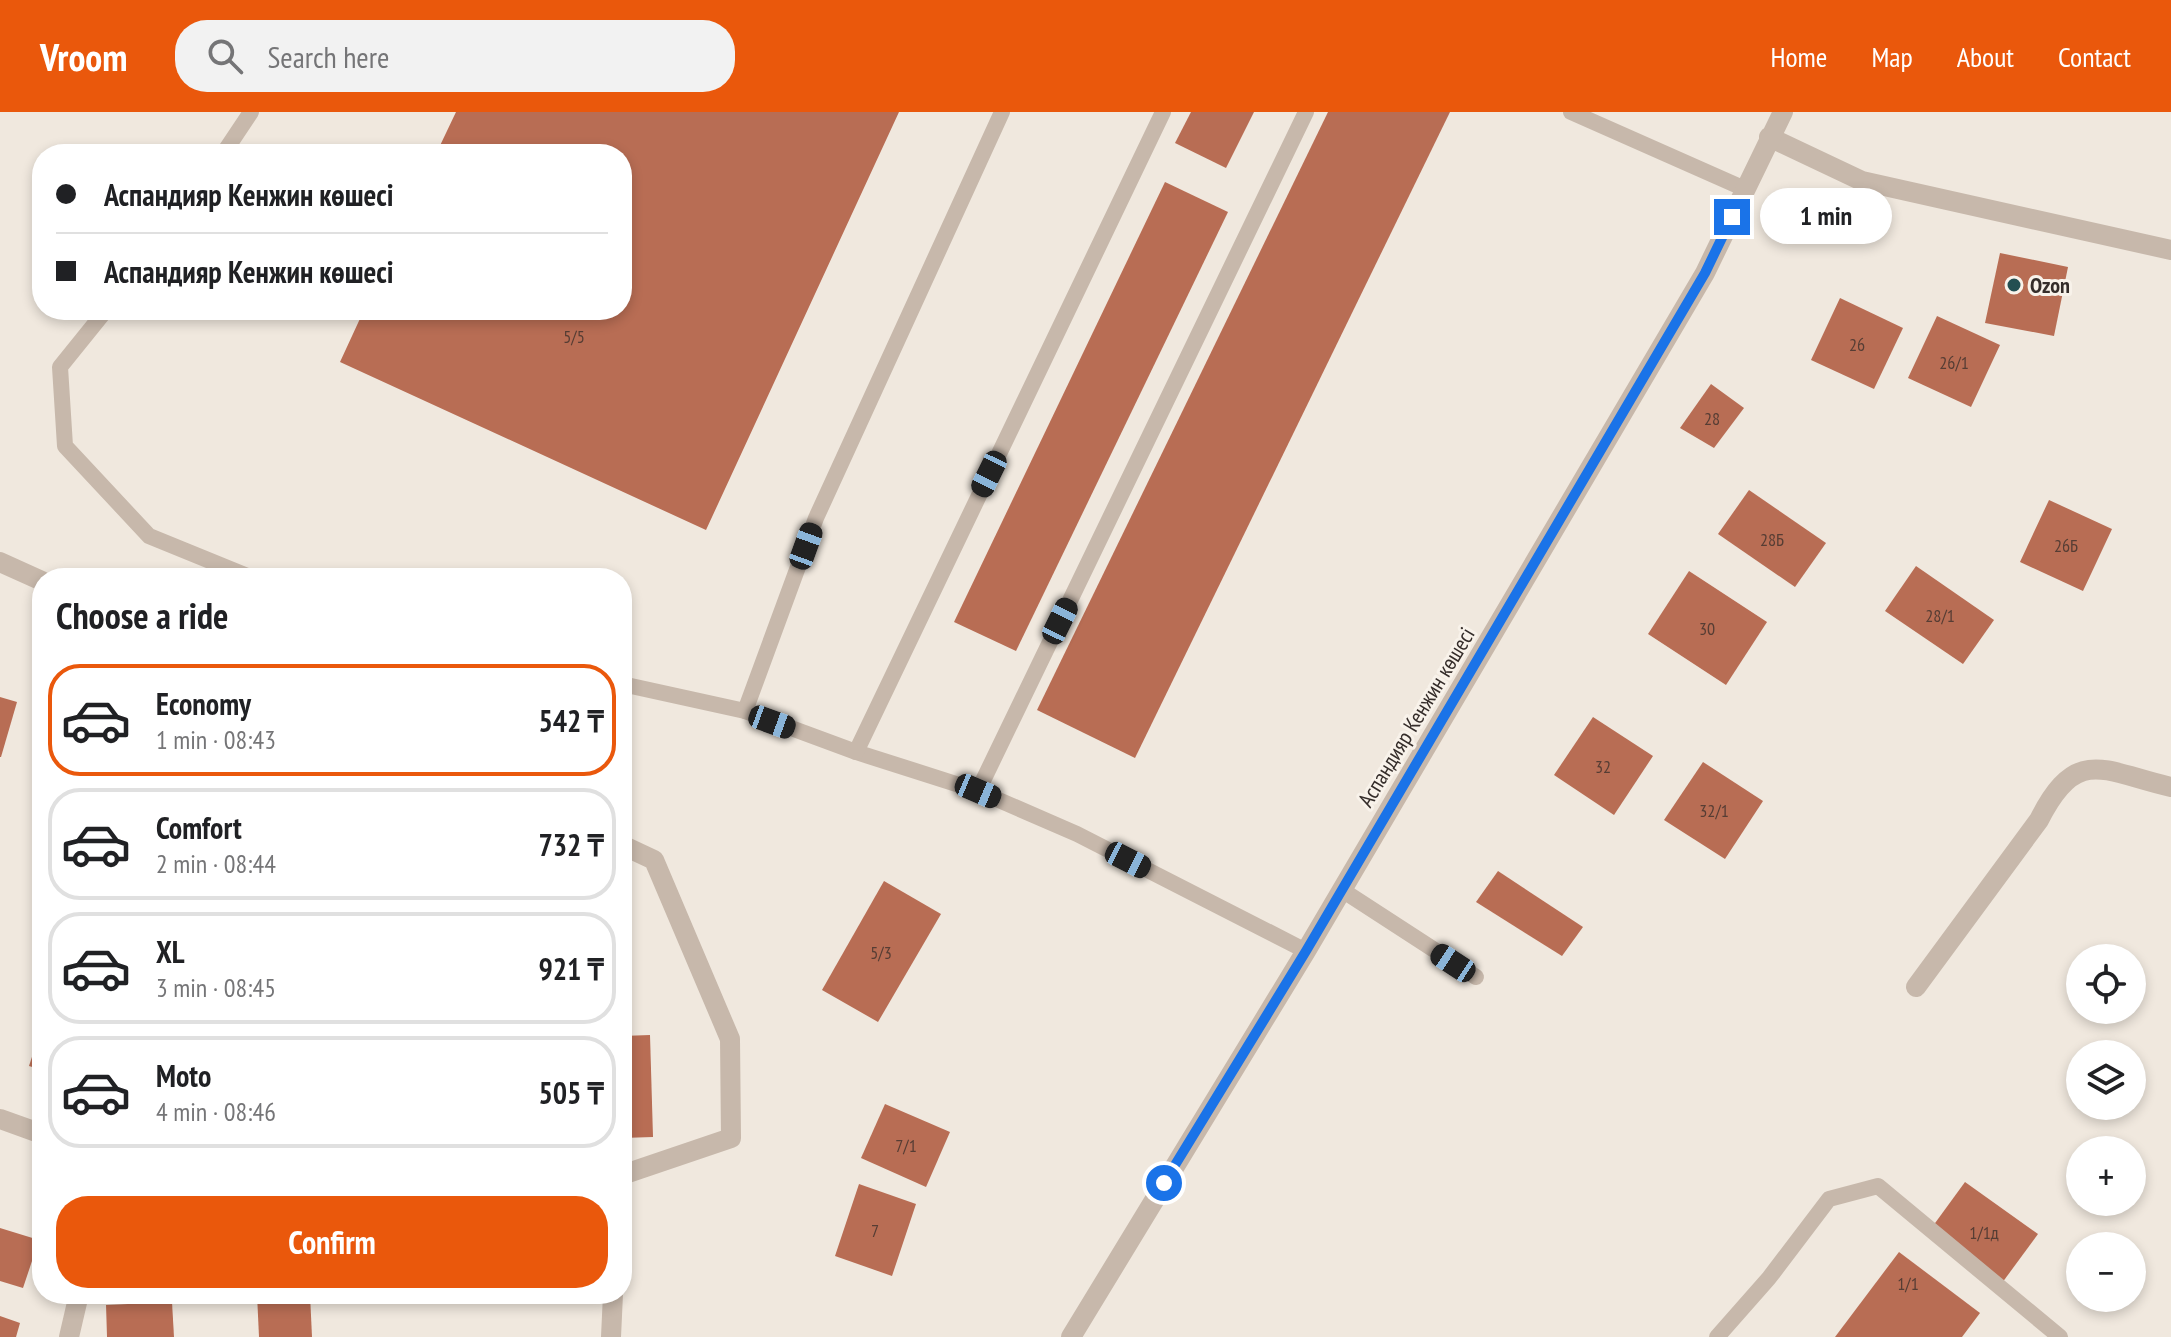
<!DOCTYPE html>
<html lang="en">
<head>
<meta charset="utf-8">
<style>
  :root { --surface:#fff; --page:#f2f2f2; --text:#202124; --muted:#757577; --line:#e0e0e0; --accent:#ea580c }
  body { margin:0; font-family:"PT Sans Narrow",sans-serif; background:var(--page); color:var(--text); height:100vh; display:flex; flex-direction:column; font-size:30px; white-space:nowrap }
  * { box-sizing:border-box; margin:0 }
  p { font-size:26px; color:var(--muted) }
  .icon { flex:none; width:44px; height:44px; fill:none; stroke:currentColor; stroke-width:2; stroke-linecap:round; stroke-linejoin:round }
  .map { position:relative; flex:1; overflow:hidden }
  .drawer { position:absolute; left:32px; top:456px; width:600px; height:736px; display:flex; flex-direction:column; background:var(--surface); border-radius:32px; box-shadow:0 4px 12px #0003 }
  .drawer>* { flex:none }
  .top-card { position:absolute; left:32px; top:32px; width:600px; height:176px; border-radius:32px; box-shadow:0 4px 12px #0003; display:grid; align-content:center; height:176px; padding:0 24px; background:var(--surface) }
  .buttons { position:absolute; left:2066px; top:832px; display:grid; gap:16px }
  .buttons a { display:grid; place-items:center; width:80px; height:80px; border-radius:50%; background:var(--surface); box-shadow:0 4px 12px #0003; font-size:40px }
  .end { position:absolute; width:36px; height:36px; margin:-18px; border:10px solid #1a73e8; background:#fff; box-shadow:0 0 0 4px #fff }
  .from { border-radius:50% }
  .bubble { position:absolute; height:56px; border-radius:28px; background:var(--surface); box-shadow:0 4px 12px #0003; font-size:26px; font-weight:700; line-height:56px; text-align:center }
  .car { position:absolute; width:24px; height:48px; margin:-24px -12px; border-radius:10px; box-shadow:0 0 6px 2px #0007; background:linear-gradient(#222 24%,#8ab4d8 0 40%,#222 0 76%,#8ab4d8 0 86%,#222 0) }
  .top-card b { display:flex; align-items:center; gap:28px; height:76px; font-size:30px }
  .top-card b+b { border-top:2px solid var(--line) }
  .top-card i { width:20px; height:20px; background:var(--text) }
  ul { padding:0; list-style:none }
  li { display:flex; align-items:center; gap:24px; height:112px; margin:0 16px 12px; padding:0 8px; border:4px solid var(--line); border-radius:32px }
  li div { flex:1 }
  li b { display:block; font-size:30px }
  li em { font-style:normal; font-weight:700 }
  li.on { border-color:var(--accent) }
  li>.icon { width:72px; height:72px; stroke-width:1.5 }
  h2 { padding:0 24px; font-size:36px; line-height:96px }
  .cta { display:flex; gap:16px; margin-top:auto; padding:16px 24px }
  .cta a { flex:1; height:92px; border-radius:32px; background:var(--accent); color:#fff; font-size:32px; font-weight:700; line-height:92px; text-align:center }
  header { display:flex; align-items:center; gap:48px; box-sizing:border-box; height:112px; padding:0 40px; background:var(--accent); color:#fff }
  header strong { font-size:38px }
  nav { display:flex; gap:44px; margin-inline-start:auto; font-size:28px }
  .search { width:560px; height:72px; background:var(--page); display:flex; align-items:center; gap:20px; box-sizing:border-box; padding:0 28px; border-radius:32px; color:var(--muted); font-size:30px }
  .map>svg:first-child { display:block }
</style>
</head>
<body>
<header>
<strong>Vroom</strong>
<div class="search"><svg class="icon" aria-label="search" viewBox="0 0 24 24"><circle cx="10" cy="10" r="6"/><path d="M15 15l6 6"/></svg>Search here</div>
<nav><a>Home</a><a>Map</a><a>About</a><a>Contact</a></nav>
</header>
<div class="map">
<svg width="2171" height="1225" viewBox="0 0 2171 1225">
  <rect width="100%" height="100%" fill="#f0e8de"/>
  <g fill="#b86d54">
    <polygon points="456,0 899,0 706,418 340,250 364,198 622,198 622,42 436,42"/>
    <polygon points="1191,0 1254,0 1226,56 1175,31"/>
    <polygon points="1328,0 1450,0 1135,646 1037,598"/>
    <polygon points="1165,70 1228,100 1016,539 954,510"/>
    <polygon points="2000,141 2068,155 2054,224 1985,211"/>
    <polygon points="1840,186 1903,216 1874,277 1811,248"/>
    <polygon points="1937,204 2000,233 1971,295 1908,266"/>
    <polygon points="1711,272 1744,296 1714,336 1680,316"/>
    <polygon points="1749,378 1826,431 1795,475 1718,422"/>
    <polygon points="2049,388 2112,417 2083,479 2020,450"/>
    <polygon points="1916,454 1994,508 1963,552 1885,499"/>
    <polygon points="1689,459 1767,510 1726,573 1648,522"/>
    <polygon points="0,585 17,590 1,645 0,645"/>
    <polygon points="1593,605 1653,644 1614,703 1554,663"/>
    <polygon points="1703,650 1763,689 1725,747 1664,708"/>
    <polygon points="1498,759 1583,815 1562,844 1476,790"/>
    <polygon points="884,769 941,802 878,910 822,878"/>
    <polygon points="41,917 42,917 42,958 29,954"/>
    <polygon points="650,923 653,1025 622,1026 622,924"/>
    <polygon points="885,992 950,1020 926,1075 861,1046"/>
    <polygon points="1965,1070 2038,1122 2002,1171 1930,1118"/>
    <polygon points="859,1072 916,1092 892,1164 835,1144"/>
    <polygon points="0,1116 39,1128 23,1176 0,1169"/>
    <polygon points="1899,1140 1980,1201 1962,1225 1835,1225"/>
    <polygon points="257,1182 310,1182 312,1225 259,1225"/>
    <polygon points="172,1190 174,1225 107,1225 106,1193"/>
    <polygon points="0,1204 20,1211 16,1225 0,1225"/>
  </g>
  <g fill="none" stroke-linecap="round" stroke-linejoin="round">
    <g stroke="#c7b8ab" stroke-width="16">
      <polyline points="1002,0 816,406 745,599 856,640 978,679 1077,722 1306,839"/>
      <polyline points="1571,0 1745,77"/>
      <polyline points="223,42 251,0"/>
      <polyline points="106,198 60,255 65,334 149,424 252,466"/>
      <polyline points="622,572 745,599"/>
      <polyline points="856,640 1163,0"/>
      <polyline points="978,679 1306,0"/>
      <polyline points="1342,778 1476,865"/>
      <polyline points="1717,1225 1769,1166 1829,1087 1878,1074 2060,1225"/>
    </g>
    <g stroke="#c7b8ab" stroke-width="20">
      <polyline points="1769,25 1862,69 2171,138"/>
      <polyline points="0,450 42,469"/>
      <polyline points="622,733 654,748 730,927 731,1026 622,1063"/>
      <path d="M1916 875 2039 708C2077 632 2104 660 2171 675"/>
      <polyline points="0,1007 42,1022"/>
      <polyline points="69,1225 79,1182"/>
      <polyline points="611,1225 613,1182"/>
      <polyline points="1071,1225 1306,839 1705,161 1783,0"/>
    </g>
  </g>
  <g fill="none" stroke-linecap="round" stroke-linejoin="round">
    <polyline stroke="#1a73e8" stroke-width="10" points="1164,1071 1306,839 1705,161 1732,105"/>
  </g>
  <circle fill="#244f52" stroke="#f8f2ea" stroke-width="3" cx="2014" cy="173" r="8"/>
  <g text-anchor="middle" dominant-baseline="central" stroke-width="6" stroke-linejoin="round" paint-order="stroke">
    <g font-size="18" fill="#563d34">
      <text x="574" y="224">5/5</text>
      <text x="1857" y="232">26</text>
      <text x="1954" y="250">26/1</text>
      <text x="1712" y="306">28</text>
      <text x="1772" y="427">28Б</text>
      <text x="2066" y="433">26Б</text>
      <text x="1940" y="503">28/1</text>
      <text x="1707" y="516">30</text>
      <text x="1603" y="654">32</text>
      <text x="1714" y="698">32/1</text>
      <text x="881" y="840">5/3</text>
      <text x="906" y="1033">7/1</text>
      <text x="875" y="1118">7</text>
      <text x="1984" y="1120">1/1д</text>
      <text x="1908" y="1171">1/1</text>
    </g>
    <g font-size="22" font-weight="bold" fill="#352d2a" stroke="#f8f2ea" text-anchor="start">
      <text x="2030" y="173">Ozon</text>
    </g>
    <g font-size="22" fill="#352d2a" stroke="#f8f2ea">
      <text transform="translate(1416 605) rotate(-59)">Аспандияр Кенжин көшесі</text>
    </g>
  </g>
</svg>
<div class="buttons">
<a><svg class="icon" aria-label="locate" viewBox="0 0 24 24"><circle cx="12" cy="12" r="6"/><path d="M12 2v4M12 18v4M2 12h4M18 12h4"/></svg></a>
<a><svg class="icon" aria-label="layers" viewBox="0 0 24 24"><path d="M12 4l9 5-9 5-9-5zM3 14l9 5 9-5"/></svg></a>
<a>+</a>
<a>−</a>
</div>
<i class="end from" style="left:1164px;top:1071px"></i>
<i class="end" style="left:1732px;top:105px"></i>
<div class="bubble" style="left:1760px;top:76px;width:132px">1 min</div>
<i class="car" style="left:989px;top:362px;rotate:206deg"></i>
<i class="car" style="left:806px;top:434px;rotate:20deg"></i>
<i class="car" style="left:1060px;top:509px;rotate:26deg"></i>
<i class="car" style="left:772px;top:610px;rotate:110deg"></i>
<i class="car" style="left:978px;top:679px;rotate:113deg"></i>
<i class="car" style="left:1128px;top:748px;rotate:117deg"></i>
<i class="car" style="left:1453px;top:851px;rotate:303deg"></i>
<div class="top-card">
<b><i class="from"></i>Аспандияр Кенжин көшесі</b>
<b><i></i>Аспандияр Кенжин көшесі</b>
</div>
<section class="drawer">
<h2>Choose a ride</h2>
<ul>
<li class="on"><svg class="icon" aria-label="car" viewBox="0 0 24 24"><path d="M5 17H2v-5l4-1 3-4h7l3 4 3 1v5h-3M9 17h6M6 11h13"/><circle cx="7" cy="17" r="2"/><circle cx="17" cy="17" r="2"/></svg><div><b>Economy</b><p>1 min · 08:43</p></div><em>542 ₸</em></li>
<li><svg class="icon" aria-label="car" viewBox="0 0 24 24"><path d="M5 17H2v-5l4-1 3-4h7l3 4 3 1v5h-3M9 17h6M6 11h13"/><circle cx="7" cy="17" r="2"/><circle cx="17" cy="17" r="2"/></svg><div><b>Comfort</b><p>2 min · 08:44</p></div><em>732 ₸</em></li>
<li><svg class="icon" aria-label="car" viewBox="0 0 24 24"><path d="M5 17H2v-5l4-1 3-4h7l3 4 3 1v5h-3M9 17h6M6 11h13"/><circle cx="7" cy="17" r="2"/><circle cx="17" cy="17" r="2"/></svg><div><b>XL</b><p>3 min · 08:45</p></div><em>921 ₸</em></li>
<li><svg class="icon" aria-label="car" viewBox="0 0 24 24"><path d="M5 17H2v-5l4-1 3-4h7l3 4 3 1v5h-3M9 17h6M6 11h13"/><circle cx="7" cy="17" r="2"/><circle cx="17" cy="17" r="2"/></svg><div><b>Moto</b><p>4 min · 08:46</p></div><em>505 ₸</em></li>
</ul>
<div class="cta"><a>Confirm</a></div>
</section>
</div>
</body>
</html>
